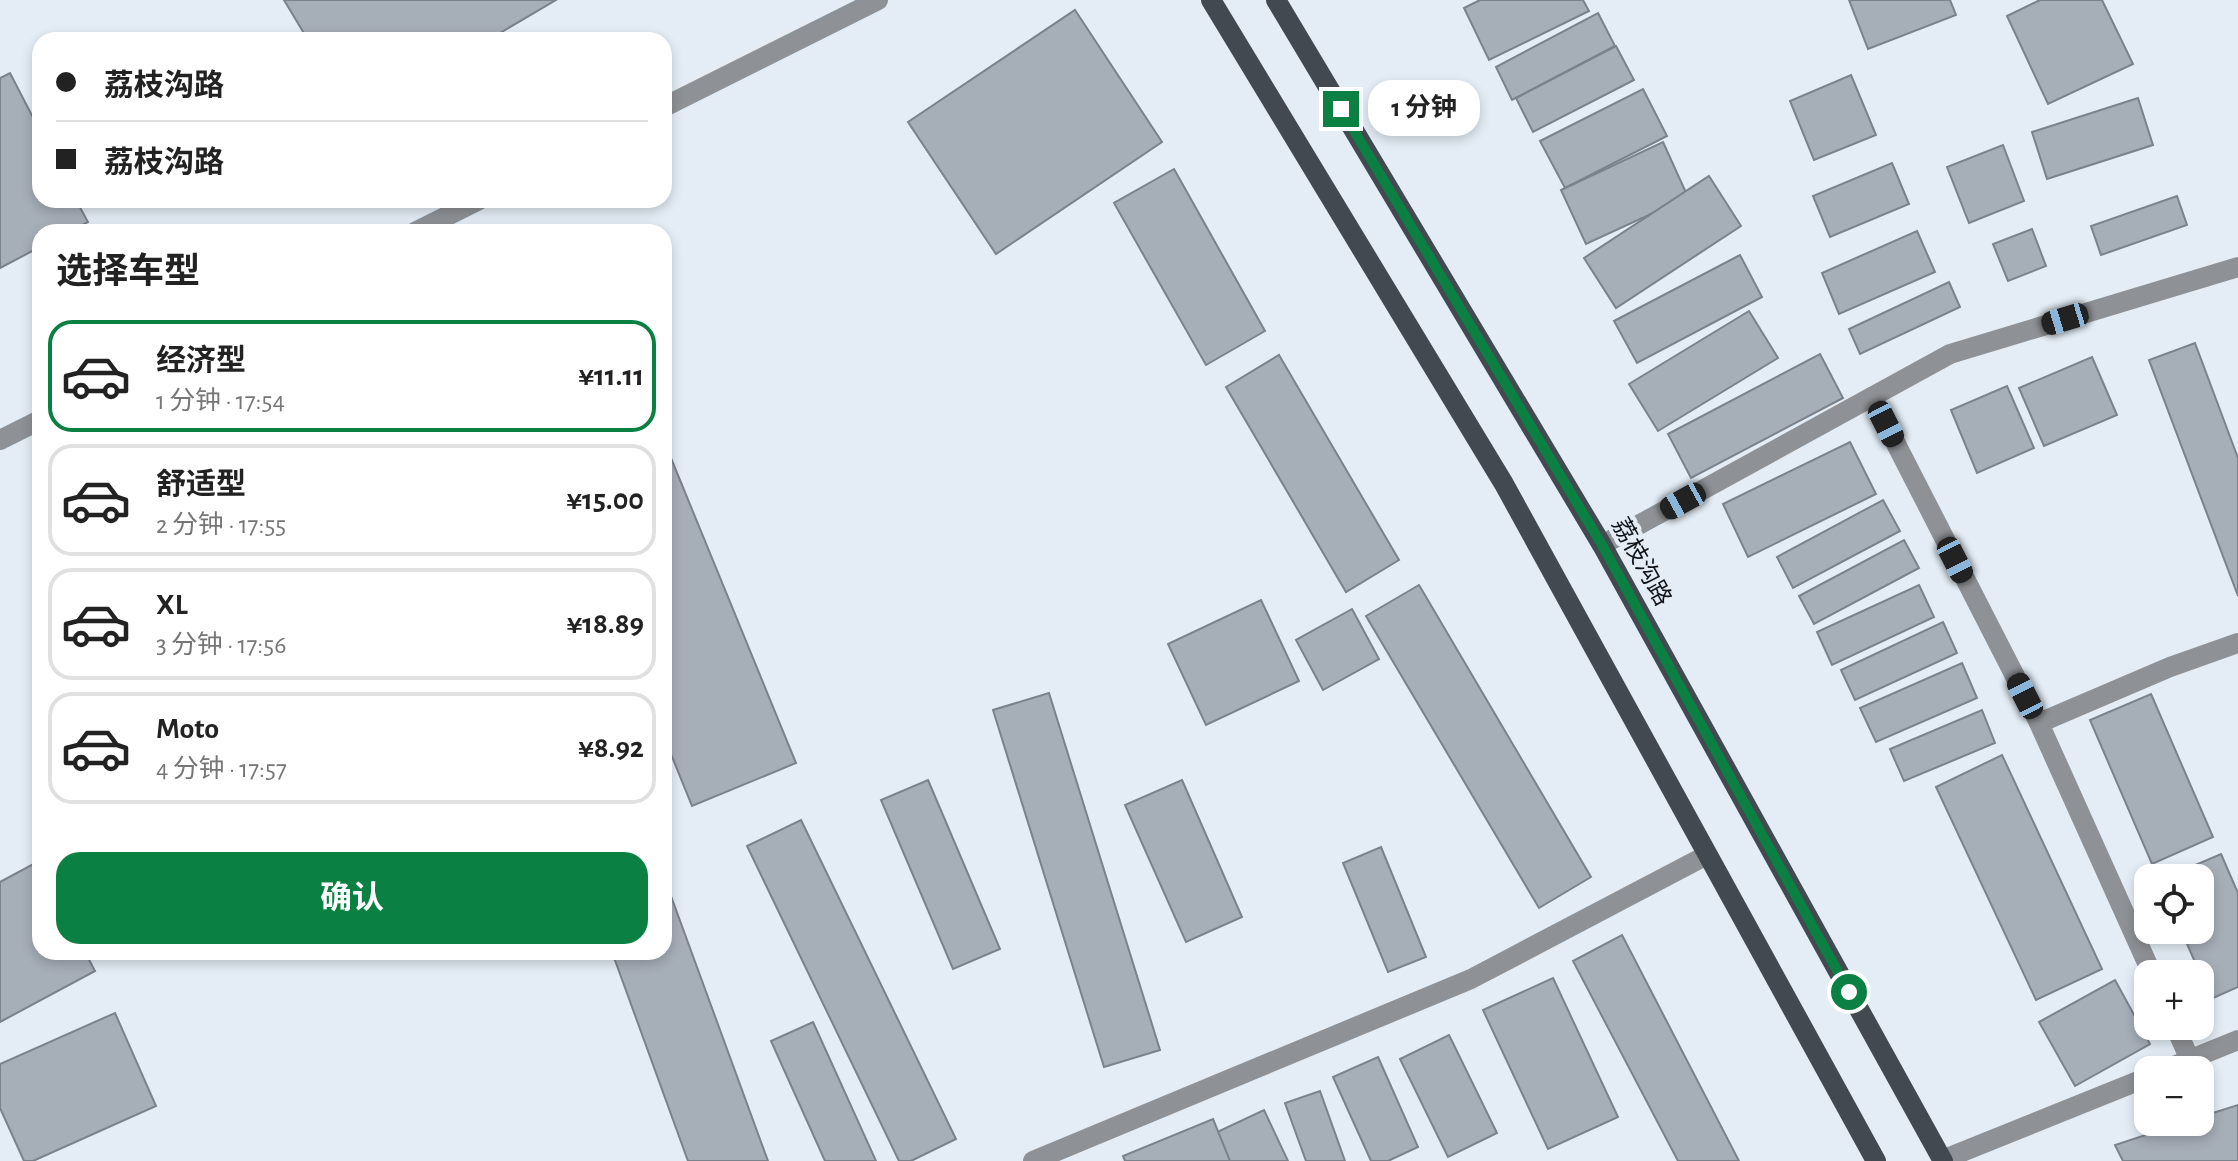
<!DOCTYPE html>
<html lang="zh">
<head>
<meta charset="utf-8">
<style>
  :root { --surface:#fff; --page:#f6f6f6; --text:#222; --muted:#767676; --line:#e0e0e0; --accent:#0b8043 }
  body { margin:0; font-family:"Alegreya Sans","Noto Sans SC",sans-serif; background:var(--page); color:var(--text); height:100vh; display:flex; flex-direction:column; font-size:30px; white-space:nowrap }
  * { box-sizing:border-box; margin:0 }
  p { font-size:26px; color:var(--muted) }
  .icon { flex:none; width:44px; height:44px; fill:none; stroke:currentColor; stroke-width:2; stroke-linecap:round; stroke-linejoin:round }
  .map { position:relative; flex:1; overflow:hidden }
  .sheet { position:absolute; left:32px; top:224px; width:640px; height:736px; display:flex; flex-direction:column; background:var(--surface); border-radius:24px; box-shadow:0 4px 12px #0003 }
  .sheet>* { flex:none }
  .top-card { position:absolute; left:32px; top:32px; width:640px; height:176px; border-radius:24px; box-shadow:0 4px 12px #0003; display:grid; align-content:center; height:176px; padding:0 24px; background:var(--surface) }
  .fabs { position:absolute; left:2134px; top:864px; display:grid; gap:16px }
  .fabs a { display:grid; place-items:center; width:80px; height:80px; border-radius:16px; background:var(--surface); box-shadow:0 4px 12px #0003; font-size:40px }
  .end { position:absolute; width:36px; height:36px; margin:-18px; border:10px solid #0b8043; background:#fff; box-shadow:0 0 0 4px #fff }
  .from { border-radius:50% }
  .bubble { position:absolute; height:56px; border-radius:24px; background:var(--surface); box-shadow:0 4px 12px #0003; font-size:26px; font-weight:700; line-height:56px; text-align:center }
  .car { position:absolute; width:24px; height:48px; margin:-24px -12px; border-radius:10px; box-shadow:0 0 6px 2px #0007; background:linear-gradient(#222 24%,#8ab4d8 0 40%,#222 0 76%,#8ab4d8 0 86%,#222 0) }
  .top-card b { display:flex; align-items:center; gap:28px; height:76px; font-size:30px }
  .top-card b+b { border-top:2px solid var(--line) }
  .top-card i { width:20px; height:20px; background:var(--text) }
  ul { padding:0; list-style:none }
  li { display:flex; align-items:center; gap:24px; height:112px; margin:0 16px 12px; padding:0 8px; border:4px solid var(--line); border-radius:24px }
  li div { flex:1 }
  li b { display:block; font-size:30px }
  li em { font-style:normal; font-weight:700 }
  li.current { border-color:var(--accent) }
  li>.icon { width:72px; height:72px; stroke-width:1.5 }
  h2 { padding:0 24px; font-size:36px; line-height:96px }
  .action { display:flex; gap:16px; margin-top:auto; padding:16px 24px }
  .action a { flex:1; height:92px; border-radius:24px; background:var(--accent); color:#fff; font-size:32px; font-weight:700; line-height:92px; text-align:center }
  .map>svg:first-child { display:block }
</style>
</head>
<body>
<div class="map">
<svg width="2238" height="1161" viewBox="0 0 2238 1161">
  <rect width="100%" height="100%" fill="#e4edf6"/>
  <g fill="#a6aeb8" stroke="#7a828b" stroke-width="2">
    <polygon points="284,0 556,0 488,40 308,40"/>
    <polygon points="1480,0 1583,0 1589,11 1489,60 1464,8"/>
    <polygon points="1849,0 1950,0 1956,15 1868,49"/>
    <polygon points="2040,0 2102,0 2133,64 2048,104 2007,16"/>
    <polygon points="1075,10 1162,142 996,254 908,122"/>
    <polygon points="1598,13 1615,46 1512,100 1496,67"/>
    <polygon points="1616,46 1634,80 1533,132 1516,98"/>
    <polygon points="10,73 40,131 40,200 76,200 88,222 69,232 40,232 40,247 0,268 0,78"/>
    <polygon points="1851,75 1876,135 1814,160 1790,101"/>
    <polygon points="1643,89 1667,136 1565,188 1540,141"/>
    <polygon points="2138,98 2153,145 2047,179 2032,132"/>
    <polygon points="1663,142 1688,197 1586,244 1561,190"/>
    <polygon points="2003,145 2024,201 1969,223 1947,167"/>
    <polygon points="1892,163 1909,204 1830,237 1813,196"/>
    <polygon points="1174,169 1265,331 1206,365 1114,203"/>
    <polygon points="1709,176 1741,226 1616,308 1584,258"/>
    <polygon points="2177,196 2187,225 2101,255 2091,226"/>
    <polygon points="2032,229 2046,266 2008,281 1993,244"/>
    <polygon points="1917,231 1935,272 1839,314 1822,273"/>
    <polygon points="1740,255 1762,297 1637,363 1614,321"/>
    <polygon points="1949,282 1960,307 1860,354 1849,329"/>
    <polygon points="1749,311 1778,358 1658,431 1629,384"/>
    <polygon points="2195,343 2238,458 2238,596 2149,360"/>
    <polygon points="1820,354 1843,398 1691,478 1668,434"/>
    <polygon points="1279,355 1399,560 1346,592 1226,387"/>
    <polygon points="2092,357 2117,415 2044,446 2019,388"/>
    <polygon points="2007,386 2034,448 1977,473 1951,410"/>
    <polygon points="664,441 796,763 692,806 664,737"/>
    <polygon points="1850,442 1876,494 1748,557 1723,504"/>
    <polygon points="1883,500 1900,531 1793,588 1777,557"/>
    <polygon points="1904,540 1919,568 1814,624 1799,596"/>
    <polygon points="1419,585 1591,877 1539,908 1366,616"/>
    <polygon points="1919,585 1934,617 1832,665 1817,632"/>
    <polygon points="1261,600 1299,681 1206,725 1168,644"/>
    <polygon points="1352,609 1379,659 1323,690 1296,640"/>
    <polygon points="1943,622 1957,653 1855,700 1841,670"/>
    <polygon points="1962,663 1977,698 1876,742 1860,708"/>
    <polygon points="1049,693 1160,1050 1104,1067 993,710"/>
    <polygon points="2151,694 2213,837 2152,864 2090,720"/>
    <polygon points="1982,710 1995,743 1904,781 1890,749"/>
    <polygon points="2002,755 2102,969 2036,1000 1936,787"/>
    <polygon points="928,780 1000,949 953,969 881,800"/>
    <polygon points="1182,780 1242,917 1186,942 1125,805"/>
    <polygon points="801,820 956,1139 911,1161 899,1161 747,846"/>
    <polygon points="1381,847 1426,957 1388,972 1343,863"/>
    <polygon points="2221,854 2238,893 2238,987 2211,999 2181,930 2200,930 2200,878 2165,878"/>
    <polygon points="37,862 40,868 40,952 85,952 95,971 0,1022 0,882"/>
    <polygon points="664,877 768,1161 688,1161 612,952 664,952"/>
    <polygon points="1622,935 1739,1161 1678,1161 1573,961"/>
    <polygon points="1553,978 1618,1117 1548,1149 1483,1010"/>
    <polygon points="2115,980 2150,1044 2075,1086 2039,1022"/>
    <polygon points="115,1013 156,1106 33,1161 24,1161 0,1108 0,1064"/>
    <polygon points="813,1022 876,1161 825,1161 771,1041"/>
    <polygon points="1449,1035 1497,1133 1448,1157 1400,1059"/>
    <polygon points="1378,1057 1418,1147 1388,1161 1371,1161 1333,1077"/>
    <polygon points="1320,1091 1345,1161 1306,1161 1285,1103"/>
    <polygon points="2238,1105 2238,1161 2123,1161 2115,1145 2185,1122 2200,1122 2200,1117"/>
    <polygon points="1264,1110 1288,1161 1225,1161 1213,1134"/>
    <polygon points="1213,1119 1230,1161 1125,1161 1123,1156"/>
  </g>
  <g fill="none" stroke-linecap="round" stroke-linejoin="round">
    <g stroke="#8e9195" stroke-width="20">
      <polyline points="664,107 878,0"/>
      <polyline points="415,232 479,200"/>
      <polyline points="1872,397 2039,723 2170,667 2238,643"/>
      <polyline points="0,440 40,420"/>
      <polyline points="1602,545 1950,354 2238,267"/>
      <polyline points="2039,723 2152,974"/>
      <polyline points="2175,1026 2190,1060"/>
      <polyline points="2164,1070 2238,1040"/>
      <polyline points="1942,1160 2148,1077"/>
      <polyline points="1033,1161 1471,979 1707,855"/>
    </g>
    <g stroke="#434950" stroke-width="20">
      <polyline points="1211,0 1504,484 1876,1161"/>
      <polyline points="1276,0 1602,545 1943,1161"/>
    </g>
  </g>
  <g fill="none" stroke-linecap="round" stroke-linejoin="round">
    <polyline stroke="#0b8043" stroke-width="10" points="1341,109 1602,545 1849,992"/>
  </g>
  <g text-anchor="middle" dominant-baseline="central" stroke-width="8" stroke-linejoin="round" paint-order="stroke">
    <g font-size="24" fill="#111418" stroke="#e4edf6">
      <text transform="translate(1641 562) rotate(61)">荔枝沟路</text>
    </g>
  </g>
</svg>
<div class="fabs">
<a><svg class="icon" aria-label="locate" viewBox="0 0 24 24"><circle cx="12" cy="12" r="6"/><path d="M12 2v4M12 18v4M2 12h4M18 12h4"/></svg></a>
<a>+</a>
<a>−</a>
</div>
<i class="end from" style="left:1849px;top:992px"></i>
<i class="end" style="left:1341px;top:109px"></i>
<div class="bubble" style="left:1368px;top:80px;width:112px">1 分钟</div>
<i class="car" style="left:2065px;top:319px;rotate:253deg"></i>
<i class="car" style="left:1886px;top:424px;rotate:153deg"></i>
<i class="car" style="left:1683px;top:501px;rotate:241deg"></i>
<i class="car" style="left:1955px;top:560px;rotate:153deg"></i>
<i class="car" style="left:2025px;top:696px;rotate:333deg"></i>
<div class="top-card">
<b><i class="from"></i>荔枝沟路</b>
<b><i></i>荔枝沟路</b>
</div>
<section class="sheet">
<h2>选择车型</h2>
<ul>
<li class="current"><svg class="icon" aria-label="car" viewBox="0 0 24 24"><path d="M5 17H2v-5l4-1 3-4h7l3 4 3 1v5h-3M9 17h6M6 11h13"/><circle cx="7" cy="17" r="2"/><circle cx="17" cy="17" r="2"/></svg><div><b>经济型</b><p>1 分钟 · 17:54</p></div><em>¥11.11</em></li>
<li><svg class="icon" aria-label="car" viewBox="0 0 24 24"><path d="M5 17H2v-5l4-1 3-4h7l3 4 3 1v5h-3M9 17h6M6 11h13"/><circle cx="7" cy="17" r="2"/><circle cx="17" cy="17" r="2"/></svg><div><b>舒适型</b><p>2 分钟 · 17:55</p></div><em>¥15.00</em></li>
<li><svg class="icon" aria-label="car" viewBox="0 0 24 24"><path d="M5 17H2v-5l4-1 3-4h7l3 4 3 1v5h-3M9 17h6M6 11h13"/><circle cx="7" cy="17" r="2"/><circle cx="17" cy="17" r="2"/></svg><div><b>XL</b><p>3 分钟 · 17:56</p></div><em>¥18.89</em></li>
<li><svg class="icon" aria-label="car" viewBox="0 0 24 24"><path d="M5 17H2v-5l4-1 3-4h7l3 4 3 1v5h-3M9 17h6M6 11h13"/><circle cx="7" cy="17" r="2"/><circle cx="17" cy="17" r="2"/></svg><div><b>Moto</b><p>4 分钟 · 17:57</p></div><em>¥8.92</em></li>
</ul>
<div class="action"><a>确认</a></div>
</section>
</div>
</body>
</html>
